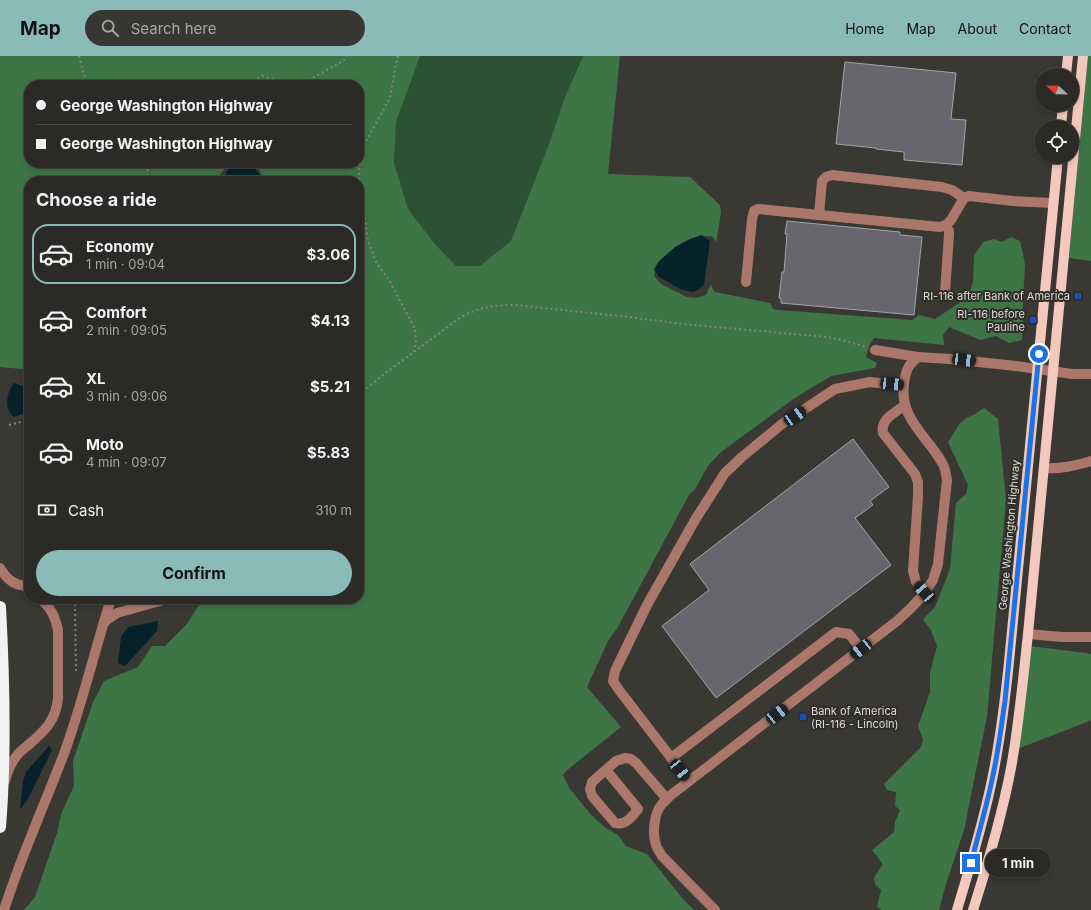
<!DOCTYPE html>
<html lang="en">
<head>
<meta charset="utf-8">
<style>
  :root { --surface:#2c2a26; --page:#383632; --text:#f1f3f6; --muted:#a6a7a7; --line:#484643; --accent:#8bbbb9 }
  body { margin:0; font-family:Inter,sans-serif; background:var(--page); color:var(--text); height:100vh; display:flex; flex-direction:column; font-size:15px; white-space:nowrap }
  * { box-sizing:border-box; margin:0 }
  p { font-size:13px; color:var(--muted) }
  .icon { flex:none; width:22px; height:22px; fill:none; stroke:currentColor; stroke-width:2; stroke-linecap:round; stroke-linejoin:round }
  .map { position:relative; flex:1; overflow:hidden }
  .side { position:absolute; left:24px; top:120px; width:340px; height:428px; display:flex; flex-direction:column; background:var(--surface); border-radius:16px; box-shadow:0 2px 6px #0003,0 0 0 1px var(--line) }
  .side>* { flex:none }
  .banner { position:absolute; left:24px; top:24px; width:340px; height:88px; border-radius:16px; box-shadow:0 2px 6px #0003,0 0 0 1px var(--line); display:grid; align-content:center; height:88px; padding:0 12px; background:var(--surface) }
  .needle { width:26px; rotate:292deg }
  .controls { position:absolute; left:1035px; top:12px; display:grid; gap:8px }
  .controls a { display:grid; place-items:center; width:44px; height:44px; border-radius:50%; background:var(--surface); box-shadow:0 2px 6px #0003,0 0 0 1px var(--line); font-size:20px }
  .end { position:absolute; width:18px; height:18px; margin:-9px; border:5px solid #1a73e8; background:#fff; box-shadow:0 0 0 2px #fff }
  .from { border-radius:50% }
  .bubble { position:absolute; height:28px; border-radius:14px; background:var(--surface); box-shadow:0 2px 6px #0003,0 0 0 1px var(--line); font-size:13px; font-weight:700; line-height:28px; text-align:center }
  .car { position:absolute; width:12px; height:24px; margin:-12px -6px; border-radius:5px; box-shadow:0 0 3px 1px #0007; background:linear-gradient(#222 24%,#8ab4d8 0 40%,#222 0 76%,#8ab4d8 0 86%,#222 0) }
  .banner b { display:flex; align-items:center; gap:14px; height:38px; font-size:15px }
  .banner b+b { border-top:1px solid var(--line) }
  .banner i { width:10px; height:10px; background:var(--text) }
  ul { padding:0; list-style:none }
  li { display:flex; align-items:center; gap:12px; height:60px; margin:0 8px 6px; padding:0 4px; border:2px solid transparent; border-radius:16px }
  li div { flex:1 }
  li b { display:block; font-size:15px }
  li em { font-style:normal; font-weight:700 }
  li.current { border-color:var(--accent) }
  li>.icon { width:36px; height:36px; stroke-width:1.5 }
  h2 { padding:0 12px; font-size:18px; line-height:48px }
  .pay { display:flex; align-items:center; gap:10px; height:44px; padding:0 12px; font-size:15px }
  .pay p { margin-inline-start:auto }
  .action { display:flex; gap:8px; margin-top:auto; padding:8px 12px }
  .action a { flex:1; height:46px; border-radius:24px; background:var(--accent); color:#111; font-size:16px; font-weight:700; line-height:46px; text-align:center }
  header { display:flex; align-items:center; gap:24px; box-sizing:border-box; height:56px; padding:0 20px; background:var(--accent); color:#111 }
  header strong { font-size:19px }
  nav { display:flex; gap:22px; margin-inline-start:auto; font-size:14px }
  .search { width:280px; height:36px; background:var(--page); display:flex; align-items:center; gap:10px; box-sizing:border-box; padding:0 14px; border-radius:22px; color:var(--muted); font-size:15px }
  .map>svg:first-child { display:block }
</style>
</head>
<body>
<header>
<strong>Map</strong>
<div class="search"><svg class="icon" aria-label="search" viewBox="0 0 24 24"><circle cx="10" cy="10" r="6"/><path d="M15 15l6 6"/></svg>Search here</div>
<nav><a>Home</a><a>Map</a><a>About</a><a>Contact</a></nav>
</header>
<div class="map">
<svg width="1091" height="854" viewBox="0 0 1091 854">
  <rect width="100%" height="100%" fill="#3a3832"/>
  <polygon fill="#2c5233" points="420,0 583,0 565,41 549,88 511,185 480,210 456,210 435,188 408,153 394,107 396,66"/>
  <g fill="#3d7547">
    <polygon points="0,0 420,0 396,66 394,107 408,153 435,188 456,210 480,210 511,185 549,88 565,41 583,0 620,0 608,118 690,121 720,149 721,157 716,187 715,184 712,180 700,180 667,200 655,216 654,220 661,228 687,241 697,242 706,239 711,228 712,232 715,236 770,247 773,253 778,254 912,264 919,259 935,263 968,241 973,226 974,200 983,186 994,183 1002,186 1011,181 1020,185 1025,208 1023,245 1022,284 1009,287 996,280 980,284 949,271 943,279 944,289 874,282 869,290 866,301 877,307 875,312 831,320 795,342 721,396 708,410 695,433 689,439 618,571 608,585 587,631 621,671 566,715 563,719 570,733 592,760 606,772 618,779 626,790 647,798 683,843 694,854 24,854 35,841 57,777 61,758 74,730 73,705 93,646 104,625 138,611 152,590 165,590 187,568 198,550 211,543 359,543 359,125 264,125 256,107 359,107 359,29 29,29 29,107 229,107 220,119 209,125 29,125 29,315 22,313 0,311"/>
    <polygon points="1088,0 1091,0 1091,205 1069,202"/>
    <polygon points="984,352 998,363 1006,444 987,661 970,744 965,771 946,828 939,854 881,854 877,850 881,834 875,828 874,822 883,808 872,794 894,776 895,766 900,754 895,750 896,736 887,734 884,728 921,691 923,684 918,670 930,636 930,617 937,590 931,574 924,565 924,562 935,551 950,513 956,447 966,438 968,429 948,386 960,367 966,362 975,358"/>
    <polygon points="1030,590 1086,597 1091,598 1091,664 1087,666 1015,694"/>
  </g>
  <g fill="#05212a">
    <polygon points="230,107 253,107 256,114 264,125 220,125 225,121"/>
    <polygon points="702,179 710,185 704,229 698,234 692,236 680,233 659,221 654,214 658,206 675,191 690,183"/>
    <path d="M14 327 29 332V356L14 361C3 353 7 336 14 327Z"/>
    <polygon points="158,565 157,575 125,610 118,607 121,581 128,571"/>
    <polygon points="49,690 52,694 27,745 20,753 23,726 26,716"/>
  </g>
  <g fill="#68666d" stroke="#a4a3aa">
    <polygon points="845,6 956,17 951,63 966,64 962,109 904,104 904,96 876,93 876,92 836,88"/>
    <polygon points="787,165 900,176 900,179 922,181 914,259 781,247 781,242 779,242 782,216 784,216 787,178 785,178"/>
    <polygon points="853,383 889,431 870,445 873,449 855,462 891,509 716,642 662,570 709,534 690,508"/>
  </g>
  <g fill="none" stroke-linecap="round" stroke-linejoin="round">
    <g stroke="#84827d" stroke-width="2" stroke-dasharray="2 3" stroke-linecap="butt">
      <polyline points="79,0 84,19 89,29"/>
      <polyline points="398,0 396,8 390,42 364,89 360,103 359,120 368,185 375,204 390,226 415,273 416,286 414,296"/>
      <polyline points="244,29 262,20 293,29"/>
      <polyline points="300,29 343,5 347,0"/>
      <polyline points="147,125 148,107"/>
      <path d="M359 339 384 318 461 261C480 251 494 249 515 249L629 261 683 268 827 281 842 284 866 291"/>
      <polyline points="9,369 29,364"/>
      <polyline points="74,543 75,549 76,617"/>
    </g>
    <g stroke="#ab776a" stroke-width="10">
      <polyline points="819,159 822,125 826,121 832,119 942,131 952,134 964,142"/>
      <polyline points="746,226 752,163 754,155 758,153 940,171 946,169 951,164 964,142 969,140 1013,145 1053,147"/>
      <polyline points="945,236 949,179 949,175 946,169"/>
      <polyline points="875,294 918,301"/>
      <path d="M905 349C895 357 880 363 883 377L915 418 918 426V440L913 515 916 526 924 536"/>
      <path d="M1044 412C1061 413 1074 410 1091 405"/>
      <path d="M0 512C7 524 15 530 29 530"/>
      <polyline points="104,567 108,563 117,557 167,543"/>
      <polyline points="1028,578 1062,581 1091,581"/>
      <polyline points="671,702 836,576 849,578 861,593"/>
      <path d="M606 714 638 753C632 761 625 770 615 767L592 740 590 733 592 726 616 705 625 702 631 703 636 707 667 743"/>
      <path d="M5 725C7 717 10 709 15 702 18 697 22 694 26 691 43 676 56 666 58 642V574C55 561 51 551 40 543"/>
      <polyline points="689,725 619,634 613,625 615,615 647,549 695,464 725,417 742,401 782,368 835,333 870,326 904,330"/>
      <path d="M4 854C21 800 45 748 65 695 83 645 95 593 111 543"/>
      <path d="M715 854 662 800C660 796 657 793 656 789 652 777 654 757 662 748 665 745 668 742 671 739L897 565 911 552 923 539 933 524 938 508 947 424C946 420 946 415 944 411 942 405 937 399 933 393 917 372 900 356 904 327 906 314 908 309 918 301L950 303 1016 310 1072 318H1091"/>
    </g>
    <g stroke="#f3c8bd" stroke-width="10">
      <polyline points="1066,19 1068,0"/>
      <polyline points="1061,71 1063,49"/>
      <path d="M957 854C970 811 983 768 992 724 1000 685 1005 645 1009 606L1058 101"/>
      <path d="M973 854C988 807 1002 760 1011 712 1019 668 1023 623 1028 578L1083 0"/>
    </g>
    <path stroke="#f1f1f1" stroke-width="12" d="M0 551C4 624 6 698 0 771"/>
  </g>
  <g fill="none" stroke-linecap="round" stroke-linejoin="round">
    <path stroke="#1a73e8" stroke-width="5" d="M971 807C978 780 986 752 992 724 998 698 1001 672 1005 645L1039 298"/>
  </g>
  <g fill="#1a4fb4" stroke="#302e28" stroke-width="1.5">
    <rect x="1074" y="236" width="8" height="8" rx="2"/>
    <rect x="1029" y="260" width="8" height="8" rx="2"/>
    <rect x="799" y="657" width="8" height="8" rx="2"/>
  </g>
  <g text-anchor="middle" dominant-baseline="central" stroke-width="4" stroke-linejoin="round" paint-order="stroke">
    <g font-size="11" fill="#dddcd8" stroke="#302e28" text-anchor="end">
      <text x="1070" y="240">RI-116 after Bank of America</text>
      <text x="1025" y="258">RI-116 before<tspan x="1025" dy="13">Pauline</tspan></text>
      <text x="811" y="655" text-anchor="start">Bank of America<tspan x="811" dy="13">(RI-116 - Lincoln)</tspan></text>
    </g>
    <g font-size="11" fill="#dddcd8" stroke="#302e28">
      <text transform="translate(1009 479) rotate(-85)">George Washington Highway</text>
    </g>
  </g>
</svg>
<div class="controls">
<a><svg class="needle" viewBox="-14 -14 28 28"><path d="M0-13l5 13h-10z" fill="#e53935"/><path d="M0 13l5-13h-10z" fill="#a6a7a7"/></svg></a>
<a><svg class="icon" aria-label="locate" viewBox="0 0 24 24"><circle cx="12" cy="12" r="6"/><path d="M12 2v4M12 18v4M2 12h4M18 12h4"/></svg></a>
</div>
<i class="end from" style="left:1039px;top:298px"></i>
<i class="end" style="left:971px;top:807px"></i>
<div class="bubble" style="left:985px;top:793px;width:66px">1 min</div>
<i class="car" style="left:964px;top:304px;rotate:96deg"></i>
<i class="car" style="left:892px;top:328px;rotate:95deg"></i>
<i class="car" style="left:795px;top:360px;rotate:56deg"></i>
<i class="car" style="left:924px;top:536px;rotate:319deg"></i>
<i class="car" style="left:861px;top:593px;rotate:232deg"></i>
<i class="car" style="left:777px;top:658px;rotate:52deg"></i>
<i class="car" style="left:680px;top:714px;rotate:142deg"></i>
<div class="banner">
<b><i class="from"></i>George Washington Highway</b>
<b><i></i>George Washington Highway</b>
</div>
<section class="side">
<h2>Choose a ride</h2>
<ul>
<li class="current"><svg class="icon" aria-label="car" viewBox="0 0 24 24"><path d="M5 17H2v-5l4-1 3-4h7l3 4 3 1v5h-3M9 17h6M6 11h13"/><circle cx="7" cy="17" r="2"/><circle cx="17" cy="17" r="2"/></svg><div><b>Economy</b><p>1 min · 09:04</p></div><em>$3.06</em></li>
<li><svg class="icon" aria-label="car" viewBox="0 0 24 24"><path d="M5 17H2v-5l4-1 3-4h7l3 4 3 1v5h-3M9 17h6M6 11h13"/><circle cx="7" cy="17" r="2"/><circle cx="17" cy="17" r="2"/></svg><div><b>Comfort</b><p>2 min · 09:05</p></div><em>$4.13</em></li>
<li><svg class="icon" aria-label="car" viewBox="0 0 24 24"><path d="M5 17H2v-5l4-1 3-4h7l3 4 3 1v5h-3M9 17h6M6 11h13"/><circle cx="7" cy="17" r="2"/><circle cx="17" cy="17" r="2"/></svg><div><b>XL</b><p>3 min · 09:06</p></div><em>$5.21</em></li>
<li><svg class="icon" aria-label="car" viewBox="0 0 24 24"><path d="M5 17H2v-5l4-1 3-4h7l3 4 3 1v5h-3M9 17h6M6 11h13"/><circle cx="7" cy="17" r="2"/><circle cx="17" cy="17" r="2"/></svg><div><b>Moto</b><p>4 min · 09:07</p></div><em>$5.83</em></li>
</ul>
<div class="pay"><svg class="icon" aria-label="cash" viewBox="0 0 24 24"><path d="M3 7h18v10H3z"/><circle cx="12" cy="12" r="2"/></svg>Cash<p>310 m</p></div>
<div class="action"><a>Confirm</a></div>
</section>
</div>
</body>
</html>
